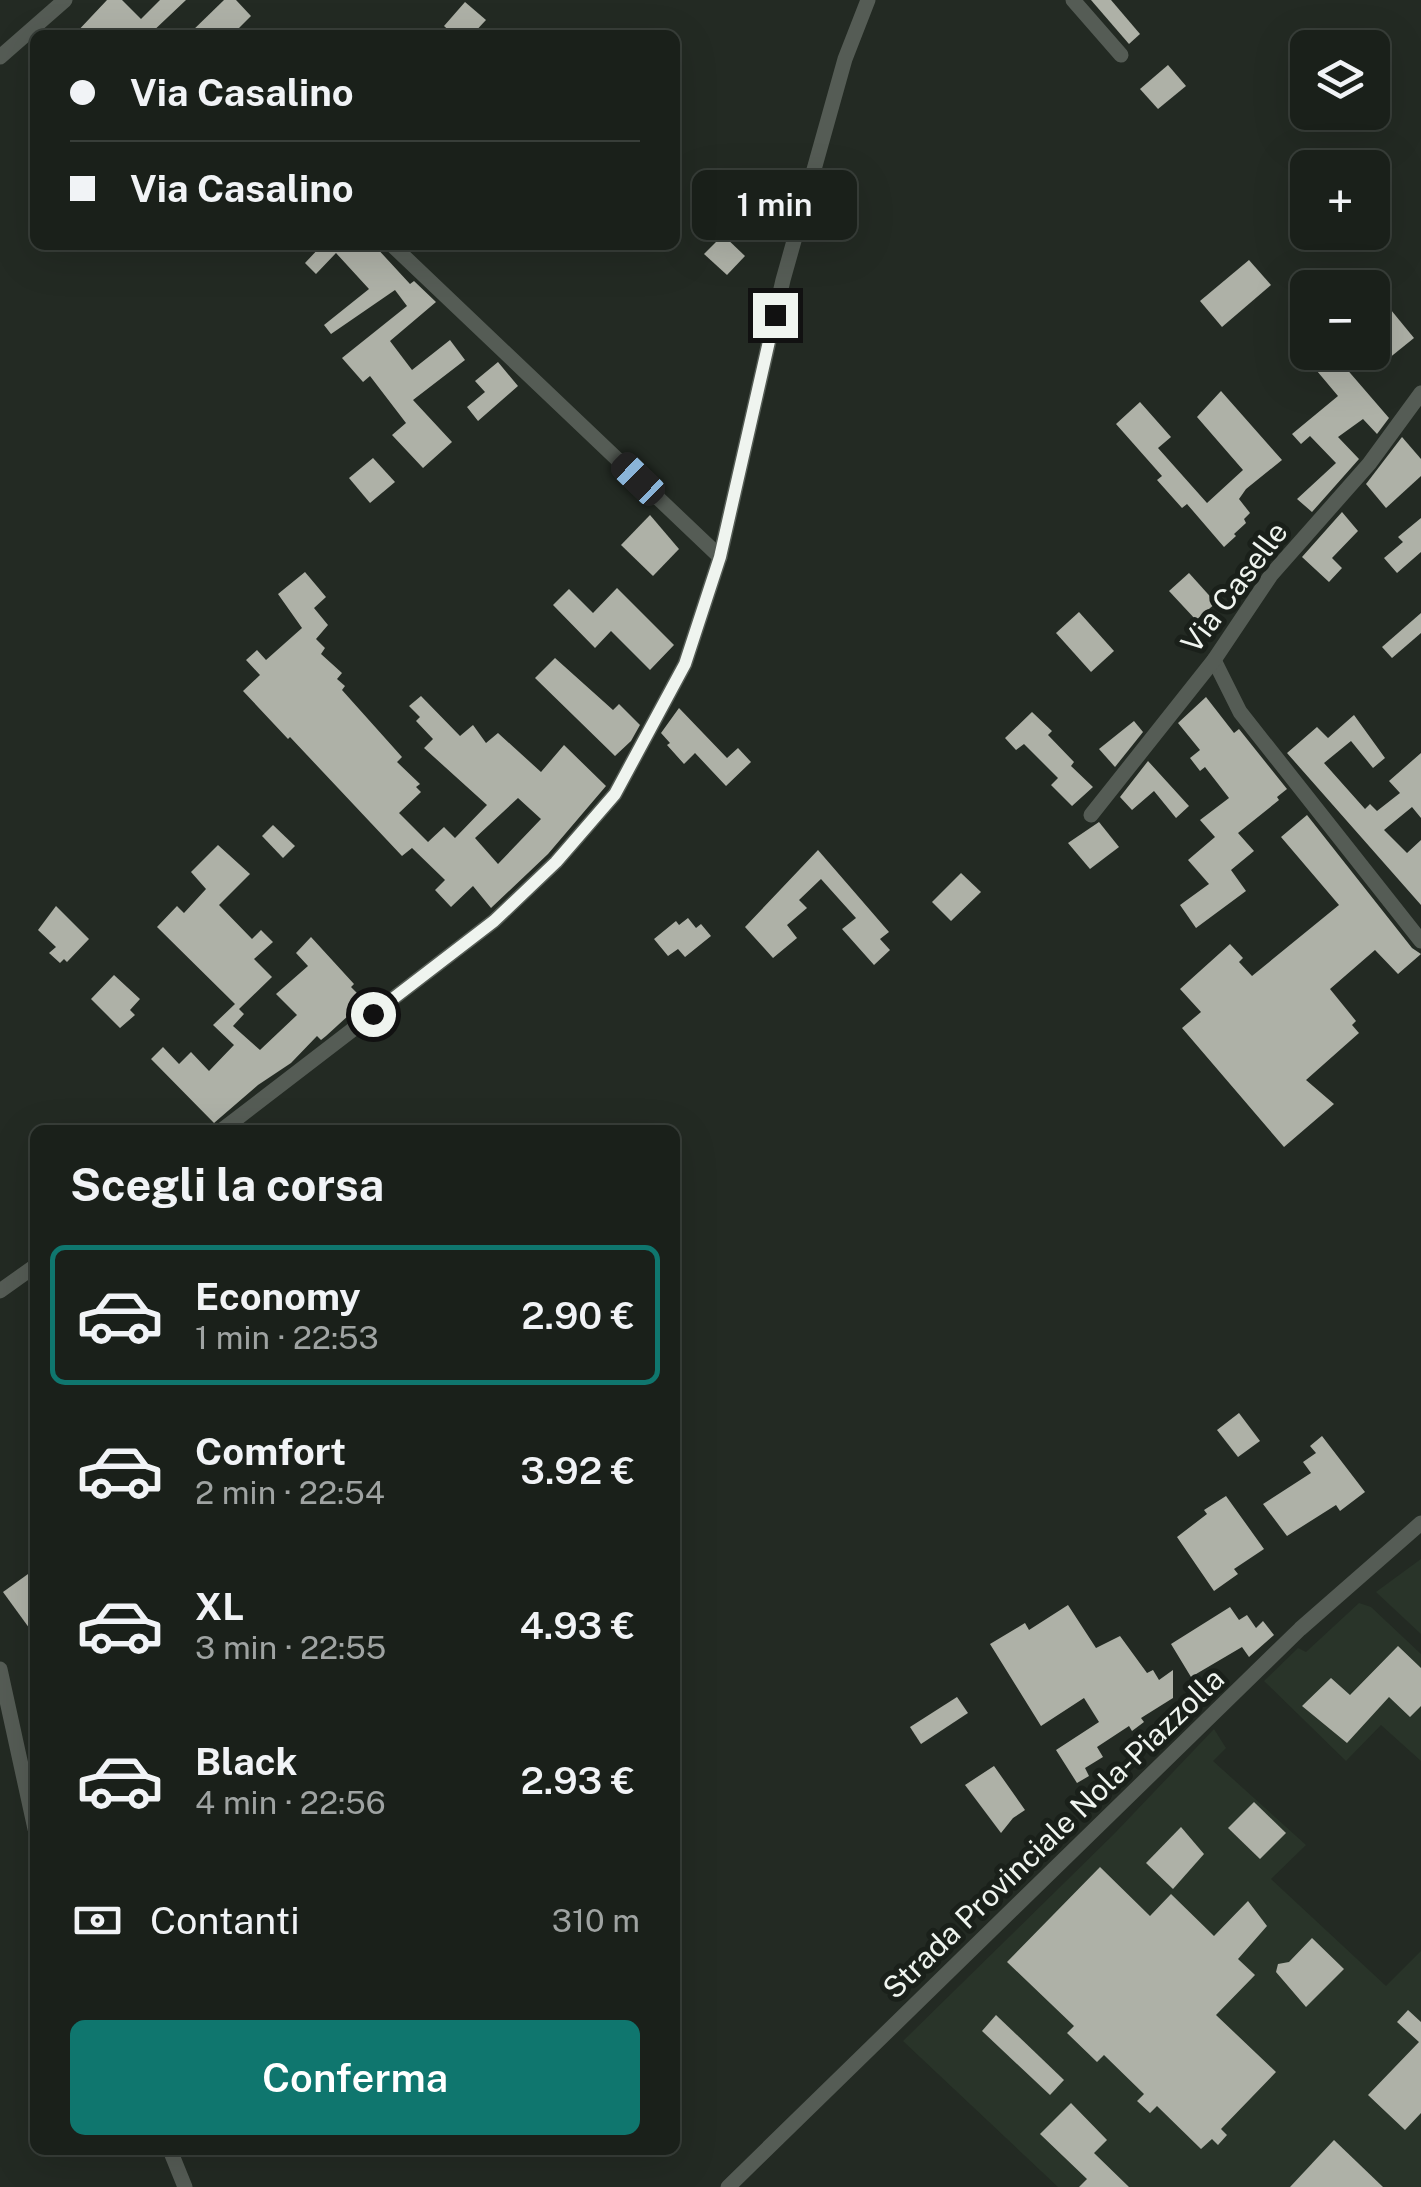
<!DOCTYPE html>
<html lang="it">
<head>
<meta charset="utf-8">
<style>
  :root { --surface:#1a201a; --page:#232823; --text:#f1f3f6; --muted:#9fa3a2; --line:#383e39; --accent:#0f766e }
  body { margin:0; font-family:"Public Sans",sans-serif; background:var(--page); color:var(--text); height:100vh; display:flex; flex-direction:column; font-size:38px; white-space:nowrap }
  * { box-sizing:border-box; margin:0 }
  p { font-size:32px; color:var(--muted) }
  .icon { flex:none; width:55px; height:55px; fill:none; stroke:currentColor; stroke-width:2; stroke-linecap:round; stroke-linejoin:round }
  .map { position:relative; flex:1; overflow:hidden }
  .drawer { position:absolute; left:30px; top:1125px; width:650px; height:1030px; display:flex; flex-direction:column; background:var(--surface); border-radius:15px; box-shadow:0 10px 40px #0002,0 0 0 2px var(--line) }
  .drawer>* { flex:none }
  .hud { position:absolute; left:30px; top:30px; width:650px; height:220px; border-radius:15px; box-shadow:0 10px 40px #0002,0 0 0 2px var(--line); display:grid; align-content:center; height:220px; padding:0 40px; background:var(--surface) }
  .fabs { position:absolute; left:1290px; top:30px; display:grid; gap:20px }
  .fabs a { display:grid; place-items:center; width:100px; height:100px; border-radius:15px; background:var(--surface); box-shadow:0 10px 40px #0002,0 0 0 2px var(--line); font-size:50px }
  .end { position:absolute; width:45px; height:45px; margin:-22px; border:12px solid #eff4ef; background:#111; box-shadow:0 0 0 5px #111 }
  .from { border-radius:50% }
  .bubble { position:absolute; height:70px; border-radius:15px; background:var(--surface); box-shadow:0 10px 40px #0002,0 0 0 2px var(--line); font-size:32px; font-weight:600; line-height:70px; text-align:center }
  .car { position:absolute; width:30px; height:60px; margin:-30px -15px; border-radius:12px; box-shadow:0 0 8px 2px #0007; background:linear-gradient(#222 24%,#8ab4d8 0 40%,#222 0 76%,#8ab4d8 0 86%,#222 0) }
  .hud b { display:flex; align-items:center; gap:35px; height:95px; font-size:38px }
  .hud b+b { border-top:2px solid var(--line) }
  .hud i { width:25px; height:25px; background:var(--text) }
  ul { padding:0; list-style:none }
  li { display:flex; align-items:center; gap:30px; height:140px; margin:0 20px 15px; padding:0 20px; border:5px solid transparent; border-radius:15px }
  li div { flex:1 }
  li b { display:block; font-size:38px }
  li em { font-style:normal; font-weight:600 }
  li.current { border-color:var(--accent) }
  li>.icon { width:90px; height:90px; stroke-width:1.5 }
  h2 { padding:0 40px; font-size:45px; line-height:120px }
  .pay { display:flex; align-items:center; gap:25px; height:110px; padding:0 40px; font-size:38px }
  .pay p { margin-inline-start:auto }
  .cta { display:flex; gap:20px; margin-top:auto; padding:20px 40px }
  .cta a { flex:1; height:115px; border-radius:15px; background:var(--accent); color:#fff; font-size:40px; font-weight:600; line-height:115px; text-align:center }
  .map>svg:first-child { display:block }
</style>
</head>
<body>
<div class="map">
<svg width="1421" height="2187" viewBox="0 0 1421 2187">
  <rect width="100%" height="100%" fill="#232a23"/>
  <g fill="#293429">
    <polygon points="1421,1559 1421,1634 1376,1592"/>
    <polygon points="1359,1603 1371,1607 1421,1654 1421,1761 1381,1725 1346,1761 1264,1681 1298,1648 1306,1652"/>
    <polygon points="1214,1729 1226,1748 1213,1761 1306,1845 1271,1879 1386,1986 1421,1951 1421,2187 1058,2187 903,2041 1115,1833"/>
  </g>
  <g fill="#aeb1a7" fill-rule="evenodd">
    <polygon points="107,0 122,0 141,19 160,0 186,0 149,35 74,35"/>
    <polygon points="224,0 236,0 251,16 232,35 188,35"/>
    <polygon points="1091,0 1111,0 1140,34 1129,44"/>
    <polygon points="465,2 486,20 472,35 454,35 444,26"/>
    <polygon points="1168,65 1186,86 1158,109 1140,89"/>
    <polygon points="733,189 754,209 735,228 714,209"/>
    <polygon points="723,235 745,256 727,275 704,254"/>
    <polygon points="322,245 374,245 410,284 414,281 436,302 390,341 412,370 450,340 465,360 413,400 452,442 423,468 392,435 406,423 370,376 363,382 342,358 407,306 395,290 331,334 324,325 369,289 336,253 316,274 305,263"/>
    <polygon points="1249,260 1271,285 1222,327 1200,301"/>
    <polygon points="1391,310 1414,338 1388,359 1372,341 1372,325"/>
    <polygon points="1301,352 1332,352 1389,418 1377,434 1363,419 1338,437 1359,459 1312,512 1297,499 1336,463 1310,436 1301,444 1292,434 1338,396"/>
    <polygon points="498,362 518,386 478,421 467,407 485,392 475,381"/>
    <polygon points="1221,391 1282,460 1246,489 1239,499 1250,513 1244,519 1246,523 1234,534 1236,536 1224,547 1187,504 1182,508 1157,480 1162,476 1116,424 1140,402 1171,437 1158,448 1207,503 1243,470 1197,417"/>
    <polygon points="1402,437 1421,459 1421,476 1386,508 1366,484"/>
    <polygon points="373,458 395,482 370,503 349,478"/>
    <polygon points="1342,512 1358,531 1332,558 1342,568 1329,582 1302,557"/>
    <polygon points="650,515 679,549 653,576 621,545"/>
    <polygon points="1421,518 1421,552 1397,573 1384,558 1403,542 1398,537"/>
    <path d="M305 572 326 597 314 608 328 625 316 639 325 648 321 654 342 673 337 679 345 686 342 690 402 757 397 762 420 784 416 787 421 792 399 813 428 842 444 827 455 838 487 805 424 748 433 739 416 721 420 717 409 706 421 696 460 736 473 725 486 743 498 733 541 772 564 745 606 786 548 854 491 908 473 886 451 907 435 890 445 880 412 848 402 856 290 737 288 739 243 691 260 675 246 660 257 650 266 660 302 628 278 594ZM518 798 541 819 498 864 475 838Z"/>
    <polygon points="1189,573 1216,603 1196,620 1169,591"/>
    <polygon points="617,588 674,645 650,670 611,631 595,648 553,605 569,589 593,613"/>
    <polygon points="1079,612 1114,651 1091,672 1056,633"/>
    <polygon points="1421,613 1421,633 1392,658 1382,647"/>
    <polygon points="555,658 613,710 619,704 640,725 631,741 615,756 535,678"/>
    <polygon points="1206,697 1234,733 1239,729 1287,789 1277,797 1279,800 1238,833 1254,851 1231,870 1246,891 1196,928 1180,905 1209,884 1188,860 1215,837 1200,820 1229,798 1205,767 1200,771 1190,758 1200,750 1178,723"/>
    <polygon points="679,708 727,758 738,748 751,762 726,786 695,753 684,764 667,745 670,743 661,733"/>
    <polygon points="1032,712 1052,731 1048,735 1074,762 1071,766 1093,787 1072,806 1051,785 1058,778 1024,744 1016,750 1005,738"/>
    <polygon points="1354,715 1385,758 1373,768 1351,741 1324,763 1365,809 1370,804 1377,811 1400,793 1389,781 1421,753 1421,818 1412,807 1384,830 1407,853 1421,840 1421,905 1287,753 1317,727 1328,738"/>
    <polygon points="1134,721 1143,732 1115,767 1099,749"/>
    <polygon points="1148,761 1189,806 1176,818 1154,791 1132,810 1120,797"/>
    <polygon points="1307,815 1412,948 1421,954 1398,974 1375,950 1330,989 1356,1021 1352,1025 1359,1033 1306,1080 1334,1104 1284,1147 1182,1028 1201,1012 1180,989 1230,944 1243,958 1239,962 1252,976 1339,905 1281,837"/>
    <polygon points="1099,822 1119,847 1090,869 1068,843"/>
    <polygon points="273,825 295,846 283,858 262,836"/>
    <polygon points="218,845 250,874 219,905 252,939 261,930 273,942 254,959 272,977 239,1009 244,1014 233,1026 260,1050 297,1015 276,994 308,966 296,953 311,937 354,984 351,987 362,998 361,1004 326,1036 321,1040 317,1036 291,1063 258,1085 214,1123 151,1059 163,1047 179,1064 191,1052 209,1071 234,1045 213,1025 235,1004 157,927 177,906 184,913 206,889 191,872"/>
    <polygon points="818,850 889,932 880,939 890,950 874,965 842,929 856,918 821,879 799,900 807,908 787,925 797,938 773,958 745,927"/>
    <polygon points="961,873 981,892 951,921 932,902"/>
    <polygon points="56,906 89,939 67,962 64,959 60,963 49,953 56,947 38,930"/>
    <polygon points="688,918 696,928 701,924 711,936 685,957 678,949 668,956 654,939 676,921 679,925"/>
    <polygon points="114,975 140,999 130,1010 135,1015 120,1028 91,999"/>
    <polygon points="1239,1413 1260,1441 1238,1457 1217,1430"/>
    <polygon points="1322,1436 1365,1492 1340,1511 1336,1505 1287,1536 1263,1504 1311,1473 1303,1462 1316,1453 1310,1446"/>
    <polygon points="1226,1496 1264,1549 1234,1569 1238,1574 1214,1591 1177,1537 1207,1514 1204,1510"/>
    <polygon points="35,1569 35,1636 3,1592"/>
    <polygon points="1068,1605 1096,1648 1120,1636 1147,1673 1153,1670 1159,1680 1173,1670 1173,1698 1141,1718 1144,1722 1132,1731 1129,1726 1097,1747 1103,1757 1085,1768 1089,1776 1077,1783 1056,1750 1099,1722 1084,1698 1041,1726 990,1644 1025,1623 1029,1630"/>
    <polygon points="1230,1607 1239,1620 1247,1615 1256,1628 1263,1621 1274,1635 1249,1657 1242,1647 1191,1677 1171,1644"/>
    <polygon points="1398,1646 1421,1668 1421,1706 1410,1717 1389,1697 1347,1743 1302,1706 1331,1678 1350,1695"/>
    <polygon points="957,1697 968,1713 921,1744 910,1727"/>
    <polygon points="994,1766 1025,1810 1013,1818 1001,1833 965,1785"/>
    <polygon points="1254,1802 1286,1833 1260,1859 1228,1828"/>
    <polygon points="1181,1827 1204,1854 1173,1889 1146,1863"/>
    <polygon points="1100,1867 1150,1916 1171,1894 1214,1936 1248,1901 1267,1926 1238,1959 1255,1975 1216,2015 1276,2072 1221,2129 1227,2135 1218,2145 1212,2139 1201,2149 1157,2106 1150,2113 1137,2101 1144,2094 1104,2055 1097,2062 1067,2033 1074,2026 1007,1962"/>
    <polygon points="1312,1938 1344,1969 1306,2007 1276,1972 1278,1964 1289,1962"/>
    <polygon points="1408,2010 1421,2022 1421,2113 1405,2130 1368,2095 1419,2042 1397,2022"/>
    <polygon points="996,2015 1064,2080 1050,2095 982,2031"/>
    <polygon points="1071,2103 1107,2140 1094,2153 1129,2187 1079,2187 1087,2179 1040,2134"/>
    <polygon points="1334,2140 1383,2187 1290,2187"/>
  </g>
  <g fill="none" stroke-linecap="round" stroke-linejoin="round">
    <g stroke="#555c55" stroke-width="15">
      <polyline points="1073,0 1121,55"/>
      <polyline points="0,57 65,0"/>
      <polyline points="392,245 720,557"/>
      <polyline points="1214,660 1240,712 1421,941"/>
      <polyline points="1091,815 1214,660 1271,575 1369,464 1421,393"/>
      <polyline points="222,1130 494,921 556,862 615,794 685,664 720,557 783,280 845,59 868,0"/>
      <polyline points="0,1291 35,1266"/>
      <polyline points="0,1669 35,1829"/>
      <polyline points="170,2150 185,2187"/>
      <polyline points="728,2187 1300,1629 1421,1523"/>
    </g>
  </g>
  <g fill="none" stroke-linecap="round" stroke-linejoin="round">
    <polyline stroke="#eff4ef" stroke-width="12" points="373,1014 494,921 556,862 615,794 685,664 720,557 775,315"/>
  </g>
  <g text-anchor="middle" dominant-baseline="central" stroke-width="10" stroke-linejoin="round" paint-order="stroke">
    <g font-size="30" fill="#eff4ef" stroke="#1a201a">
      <text transform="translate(1234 587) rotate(-53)">Via Caselle</text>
      <text transform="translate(1053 1833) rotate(-44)">Strada Provinciale Nola-Piazzolla</text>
    </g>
  </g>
</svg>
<div class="fabs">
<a><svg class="icon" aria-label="layers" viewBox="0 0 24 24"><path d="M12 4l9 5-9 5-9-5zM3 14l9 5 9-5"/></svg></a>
<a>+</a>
<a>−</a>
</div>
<i class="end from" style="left:373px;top:1014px"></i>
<i class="end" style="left:775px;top:315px"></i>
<div class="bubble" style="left:692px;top:170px;width:165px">1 min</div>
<i class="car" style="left:638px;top:479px;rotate:314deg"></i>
<div class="hud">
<b><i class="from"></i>Via Casalino</b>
<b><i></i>Via Casalino</b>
</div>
<section class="drawer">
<h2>Scegli la corsa</h2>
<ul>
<li class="current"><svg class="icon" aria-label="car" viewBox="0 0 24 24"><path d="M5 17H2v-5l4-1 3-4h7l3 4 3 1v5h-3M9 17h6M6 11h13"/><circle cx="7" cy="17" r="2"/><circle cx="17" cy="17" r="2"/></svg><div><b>Economy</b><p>1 min · 22:53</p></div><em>2.90 €</em></li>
<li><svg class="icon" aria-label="car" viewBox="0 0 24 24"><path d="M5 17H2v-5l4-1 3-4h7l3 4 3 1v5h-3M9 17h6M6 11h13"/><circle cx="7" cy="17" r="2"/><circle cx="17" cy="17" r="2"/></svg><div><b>Comfort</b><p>2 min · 22:54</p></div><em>3.92 €</em></li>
<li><svg class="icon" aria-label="car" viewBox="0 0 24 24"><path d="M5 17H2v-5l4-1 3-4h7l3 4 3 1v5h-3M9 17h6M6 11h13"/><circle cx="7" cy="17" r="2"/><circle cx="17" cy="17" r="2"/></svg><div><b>XL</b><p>3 min · 22:55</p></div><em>4.93 €</em></li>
<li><svg class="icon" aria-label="car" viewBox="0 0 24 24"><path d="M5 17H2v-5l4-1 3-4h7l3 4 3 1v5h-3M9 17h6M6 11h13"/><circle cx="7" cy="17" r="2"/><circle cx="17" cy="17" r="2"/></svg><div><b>Black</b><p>4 min · 22:56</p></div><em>2.93 €</em></li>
</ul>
<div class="pay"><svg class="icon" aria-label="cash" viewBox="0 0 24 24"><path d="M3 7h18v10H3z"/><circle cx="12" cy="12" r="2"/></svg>Contanti<p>310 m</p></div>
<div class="cta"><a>Conferma</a></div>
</section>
</div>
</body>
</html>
